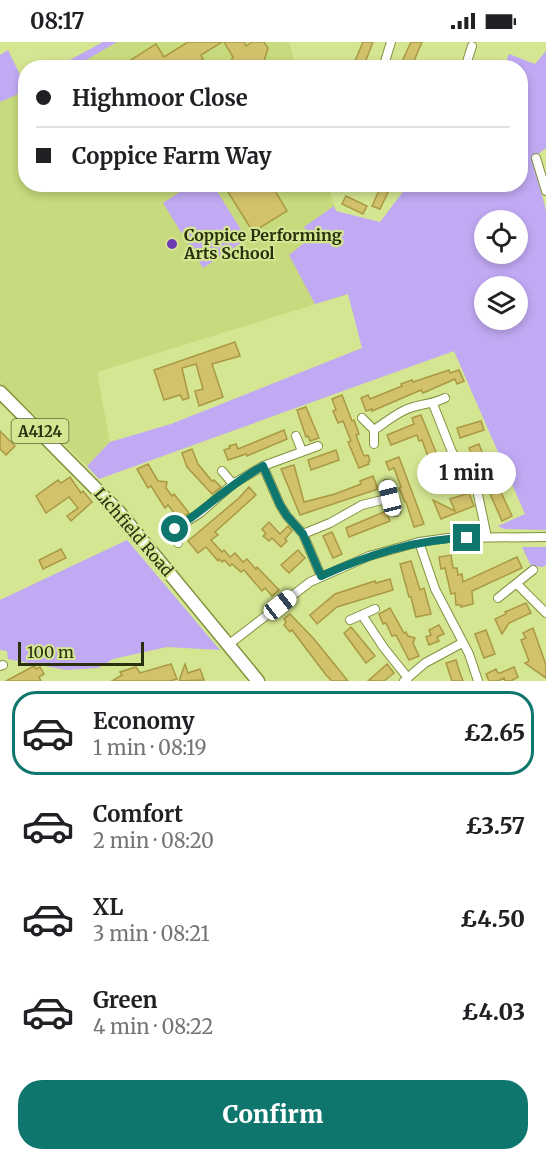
<!DOCTYPE html>
<html lang="en">
<head>
<meta charset="utf-8">
<style>
  :root { --surface:#fff; --page:#f2f2f2; --text:#202124; --muted:#757577; --line:#e0e0e0; --accent:#0f766e }
  body { margin:0; font-family:Merriweather,serif; background:var(--page); color:var(--text); height:100vh; display:flex; flex-direction:column; font-size:22px; white-space:nowrap }
  * { box-sizing:border-box; margin:0 }
  p { font-size:20px; color:var(--muted) }
  .icon { flex:none; width:33px; height:33px; fill:none; stroke:currentColor; stroke-width:2; stroke-linecap:round; stroke-linejoin:round }
  .map { position:relative; height:639px; overflow:hidden }
  .panel { display:flex; flex-direction:column; background:var(--surface); flex:1 }
  .panel>* { flex:none }
  .top-card { position:absolute; left:18px; top:18px; width:510px; height:132px; border-radius:24px; box-shadow:0 3px 9px #0003; display:grid; align-content:center; height:132px; padding:0 18px; background:var(--surface) }
  .fabs { position:absolute; left:474px; top:168px; display:grid; gap:12px }
  .fabs a { display:grid; place-items:center; width:54px; height:54px; border-radius:50%; background:var(--surface); box-shadow:0 3px 9px #0003; font-size:30px }
  .scale { position:absolute; left:18px; bottom:15px; width:126px; box-sizing:border-box; padding-left:6px; border:3px solid #2a300e; border-top:0; font-size:16px; line-height:21px; white-space:nowrap; color:#2a300e; -webkit-text-stroke:4px #d4e692; paint-order:stroke }
  .end { position:absolute; width:27px; height:27px; margin:-14px; border:8px solid #0f766e; background:#fff; box-shadow:0 0 0 3px #fff }
  .from { border-radius:50% }
  .bubble { position:absolute; height:42px; border-radius:21px; background:var(--surface); box-shadow:0 3px 9px #0003; font-size:20px; font-weight:800; line-height:42px; text-align:center }
  .car { position:absolute; width:18px; height:36px; margin:-18px -9px; border-radius:8px; box-shadow:0 0 4px 2px #0007; background:linear-gradient(#fff 24%,#345 0 40%,#fff 0 76%,#345 0 86%,#fff 0) }
  .top-card b { display:flex; align-items:center; gap:21px; height:57px; font-size:22px }
  .top-card b+b { border-top:2px solid var(--line) }
  .top-card i { width:15px; height:15px; background:var(--text) }
  ul { padding:10px 0 0; list-style:none }
  li { display:flex; align-items:center; gap:18px; height:84px; margin:0 12px 9px; padding:0 6px; border:3px solid transparent; border-radius:24px }
  li div { flex:1 }
  li b { display:block; font-size:22px }
  li em { font-style:normal; font-weight:800 }
  li.selected { border-color:var(--accent) }
  li>.icon { width:54px; height:54px; stroke-width:1.5 }
  .primary-button { display:flex; gap:12px; margin-top:auto; padding:12px 18px }
  .primary-button a { flex:1; height:69px; border-radius:24px; background:var(--accent); color:#fff; font-size:24px; font-weight:800; line-height:69px; text-align:center }
  .status { display:flex; justify-content:space-between; align-items:center; height:42px; padding:0 30px; background:var(--surface); direction:ltr }
  .status svg { height:16px; fill:currentColor }
  .map>svg:first-child { display:block }
</style>
</head>
<body>
<div class="status"><b>08:17</b><svg viewBox="0 0 49 12"><path d="M0 12V9h3v3zM5 12V6h3v6zM10 12V3h3v9zM15 12V0h3v12zM26 1h20v11H26zM47 4h2v5h-2z"/></svg></div>
<div class="map">
<svg width="546" height="639" viewBox="0 0 546 639">
  <rect width="100%" height="100%" fill="#d4e692"/>
  <g fill="#c7da7d">
    <polygon points="103,0 289,0 296,25 57,26"/>
    <polygon points="8,8 25,43 26,142 328,143 336,169 348,252 97,330 110,400 87,424 0,340 0,13"/>
  </g>
  <g fill="#c1a9f3" fill-rule="evenodd">
    <polygon points="103,0 117,0 74,25 57,25"/>
    <polygon points="8,8 25,43 25,49 0,60 0,13"/>
    <path d="M546 9V106L533 116 546 169V488L504 487 498 484 525 472 454 309 99 437 87 424 110 400 171 382 362 306 348 252 315 262 289 213 304 201 308 190 304 185 334 164 336 169 380 180 408 143 520 142V26L504 25 509 12 535 22ZM484 178H518V212H484ZM484 244H518V278H484Z"/>
    <polygon points="192,142 213,143 247,197 203,226 163,161"/>
    <polygon points="127,498 220,608 167,605 113,617 98,626 66,628 8,617 7,609 0,608 0,558"/>
    <polygon points="522,505 546,505 546,523 543,525 531,524"/>
  </g>
  <g fill="#d3c26c" stroke="#a99942" stroke-width="1.5">
    <polygon points="188,0 222,0 201,13 203,17 189,26 118,26 156,2 164,15"/>
    <polygon points="224,0 244,0 246,4 252,0 264,0 268,6 262,26 227,26 233,15"/>
    <polygon points="363,0 373,0 363,26 352,26"/>
    <polygon points="411,0 422,0 411,26 399,26"/>
    <polygon points="223,142 271,142 287,169 253,190"/>
    <polygon points="381,144 389,148 380,167 372,164"/>
    <polygon points="346,154 367,164 363,172 342,162"/>
    <polygon points="235,300 240,314 212,322 223,355 199,364 195,349 203,347 196,322 182,326 189,356 183,358 180,353 164,358 154,328"/>
    <polygon points="449,328 450,331 459,328 464,339 457,342 455,337 423,351 421,348 372,369 372,367 366,369 361,356 368,353 370,357 402,344 401,342 412,338 413,340"/>
    <polygon points="342,353 352,379 354,378 359,392 356,393 363,412 364,414 368,413 370,419 368,420 369,422 359,426 348,400 351,399 343,379 338,381 333,369 336,368 332,357"/>
    <polygon points="306,365 319,396 310,399 308,394 306,395 297,368"/>
    <polygon points="421,373 450,445 440,448 422,398 419,399 417,393 391,403 387,393 414,382 412,376"/>
    <polygon points="481,379 484,388 460,396 457,386"/>
    <polygon points="284,388 287,397 247,414 246,412 228,418 224,408 230,406 229,404 236,402 238,407"/>
    <polygon points="0,389 15,404 6,413 0,407"/>
    <polygon points="479,402 492,436 494,435 512,474 502,479 483,436 480,437 469,406"/>
    <polygon points="192,407 198,422 212,439 214,438 221,445 212,452 187,425 182,411"/>
    <polygon points="336,408 339,418 311,428 308,418"/>
    <polygon points="399,415 424,482 414,485 406,460 405,460 399,446 401,445 394,426 389,428 386,420"/>
    <polygon points="148,422 158,439 167,440 166,446 172,454 174,452 189,471 179,477 168,463 165,466 151,444 148,446 137,427"/>
    <polygon points="294,423 304,460 335,452 361,442 360,439 373,434 378,447 300,473 281,427"/>
    <polygon points="70,435 81,451 83,449 92,460 71,479 67,474 78,466 69,455 46,471 36,454 58,438 61,441"/>
    <polygon points="249,445 256,453 215,490 218,493 211,498 222,510 224,508 230,515 235,511 243,520 247,517 256,527 257,525 279,548 272,554 265,546 262,549 244,528 241,530 232,522 230,524 224,518 222,520 219,517 218,519 206,505 198,511 188,499 239,456"/>
    <polygon points="469,451 474,464 441,477 433,458 455,469 450,457"/>
    <polygon points="386,469 390,479 349,495 346,486"/>
    <polygon points="269,480 280,492 288,484 292,489 285,497 287,499 281,505 272,496 269,499 263,494 266,492 262,487"/>
    <polygon points="332,490 342,512 333,516 323,494"/>
    <polygon points="61,507 66,516 43,527 39,518"/>
    <polygon points="298,508 305,516 289,531 281,523"/>
    <polygon points="451,513 453,526 457,526 458,533 462,532 463,540 517,515 522,526 472,549 473,562 461,565 461,563 456,563 455,551 451,552 445,526 441,527 439,515"/>
    <polygon points="411,519 420,548 424,546 431,572 416,575 411,555 409,555 400,522"/>
    <polygon points="390,537 393,548 337,565 317,582 310,573 335,552 375,539 376,541"/>
    <polygon points="526,561 531,571 509,581 502,592 495,577 506,572 505,570"/>
    <polygon points="390,566 404,591 406,590 408,594 415,596 413,601 419,614 409,618 396,593 392,594 386,581 383,582 379,572"/>
    <polygon points="290,572 314,597 348,639 332,639 326,633 292,588 290,590 284,583 286,580 284,577"/>
    <polygon points="439,583 444,592 437,595 439,599 429,603 426,595 431,593 429,588"/>
    <polygon points="351,585 375,614 366,621 344,591"/>
    <polygon points="533,586 546,623 546,636 525,621 529,619 521,598 526,596 523,591"/>
    <polygon points="486,588 495,612 484,616 475,592"/>
    <polygon points="456,618 459,628 463,639 452,639 446,621"/>
    <polygon points="171,622 177,637 170,639 112,639 122,633 120,630 136,625 140,631"/>
    <polygon points="185,622 188,631 200,627 204,638 179,639"/>
    <polygon points="387,622 394,631 384,639 368,639"/>
    <polygon points="34,624 36,627 40,625 44,632 39,635 41,639 6,639"/>
    <polygon points="514,625 518,635 511,639 505,639 504,636 498,639 489,639 486,632 496,627 498,631 500,631"/>
  </g>
  <g fill="none" stroke-linecap="round" stroke-linejoin="round">
    <defs>
      <g id="street">
        <polyline points="383,26 391,0"/>
        <polyline points="465,26 472,4"/>
        <polyline points="536,116 546,149"/>
        <polyline points="351,143 351,142"/>
        <polyline points="433,362 452,410 477,448 487,495"/>
        <polyline points="362,376 374,388 374,402"/>
        <path d="M374 388C383 382 393 374 403 369 416 362 431 363 445 356"/>
        <polyline points="296,394 302,409"/>
        <polyline points="263,424 280,463 287,474 303,492 321,534"/>
        <polyline points="233,442 263,424 318,404"/>
        <polyline points="386,442 396,470"/>
        <polyline points="164,484 175,487 178,501"/>
        <polyline points="175,487 200,471 233,442 222,429"/>
        <polyline points="303,492 330,481 362,463 390,456"/>
        <polyline points="419,500 435,547 469,612 478,639"/>
        <polyline points="517,542 546,571"/>
        <polyline points="498,556 533,528"/>
        <polyline points="362,573 384,606 408,636"/>
        <polyline points="350,578 375,567"/>
        <polyline points="228,603 310,540 369,514 419,500 448,496 546,495"/>
        <polyline points="0,624 3,623"/>
        <polyline points="404,639 425,621 462,601"/>
      </g>
      <polyline id="primary" points="0,350 119,470 258,639"/>
    </defs>
    <use href="#street" stroke="#82913f" stroke-width="10"/>
    <use href="#primary" stroke="#82913f" stroke-width="15"/>
    <use href="#street" stroke="#fff" stroke-width="8"/>
    <use href="#primary" stroke="#fff" stroke-width="12"/>
  </g>
  <g fill="none" stroke-linecap="round" stroke-linejoin="round">
    <path stroke="#0f766e" stroke-width="8" d="M175 487C206 467 231 441 263 424L280 463 287 474 303 492 321 534C368 513 416 497 467 496"/>
  </g>
  <circle fill="#6c3bb2" stroke="#d4e692" stroke-width="2" cx="172" cy="202" r="6"/>
  <g text-anchor="middle" dominant-baseline="central" stroke-width="4.5" stroke-linejoin="round" paint-order="stroke">
    <rect fill="#d4e692" stroke="#5d6736" stroke-width="1.5" x="11.5" y="377" width="57" height="24" rx="4.5"/>
    <g font-size="15" font-weight="bold" fill="#2a300e">
      <text x="40" y="389">A4124</text>
    </g>
    <g font-size="16" font-weight="bold" fill="#2a300e" stroke="#d4e692" text-anchor="start">
      <text x="184" y="193">Coppice Performing<tspan x="184" dy="18">Arts School</tspan></text>
    </g>
    <g font-size="16" fill="#2a300e" stroke="#d4e692">
      <text transform="translate(134 490) rotate(49)">Lichfield Road</text>
    </g>
  </g>
</svg>
<div class="fabs">
<a><svg class="icon" aria-label="locate" viewBox="0 0 24 24"><circle cx="12" cy="12" r="6"/><path d="M12 2v4M12 18v4M2 12h4M18 12h4"/></svg></a>
<a><svg class="icon" aria-label="layers" viewBox="0 0 24 24"><path d="M12 4l9 5-9 5-9-5zM3 14l9 5 9-5"/></svg></a>
</div>
<div class="scale">100 m</div>
<i class="end from" style="left:175px;top:487px"></i>
<i class="end" style="left:467px;top:496px"></i>
<div class="bubble" style="left:417px;top:410px;width:99px">1 min</div>
<i class="car" style="left:390px;top:456px;rotate:346deg"></i>
<i class="car" style="left:280px;top:563px;rotate:52deg"></i>
<div class="top-card">
<b><i class="from"></i>Highmoor Close</b>
<b><i></i>Coppice Farm Way</b>
</div>
</div>
<section class="panel">
<ul>
<li class="selected"><svg class="icon" aria-label="car" viewBox="0 0 24 24"><path d="M5 17H2v-5l4-1 3-4h7l3 4 3 1v5h-3M9 17h6M6 11h13"/><circle cx="7" cy="17" r="2"/><circle cx="17" cy="17" r="2"/></svg><div><b>Economy</b><p>1 min · 08:19</p></div><em>£2.65</em></li>
<li><svg class="icon" aria-label="car" viewBox="0 0 24 24"><path d="M5 17H2v-5l4-1 3-4h7l3 4 3 1v5h-3M9 17h6M6 11h13"/><circle cx="7" cy="17" r="2"/><circle cx="17" cy="17" r="2"/></svg><div><b>Comfort</b><p>2 min · 08:20</p></div><em>£3.57</em></li>
<li><svg class="icon" aria-label="car" viewBox="0 0 24 24"><path d="M5 17H2v-5l4-1 3-4h7l3 4 3 1v5h-3M9 17h6M6 11h13"/><circle cx="7" cy="17" r="2"/><circle cx="17" cy="17" r="2"/></svg><div><b>XL</b><p>3 min · 08:21</p></div><em>£4.50</em></li>
<li><svg class="icon" aria-label="car" viewBox="0 0 24 24"><path d="M5 17H2v-5l4-1 3-4h7l3 4 3 1v5h-3M9 17h6M6 11h13"/><circle cx="7" cy="17" r="2"/><circle cx="17" cy="17" r="2"/></svg><div><b>Green</b><p>4 min · 08:22</p></div><em>£4.03</em></li>
</ul>
<div class="primary-button"><a>Confirm</a></div>
</section>
</body>
</html>
